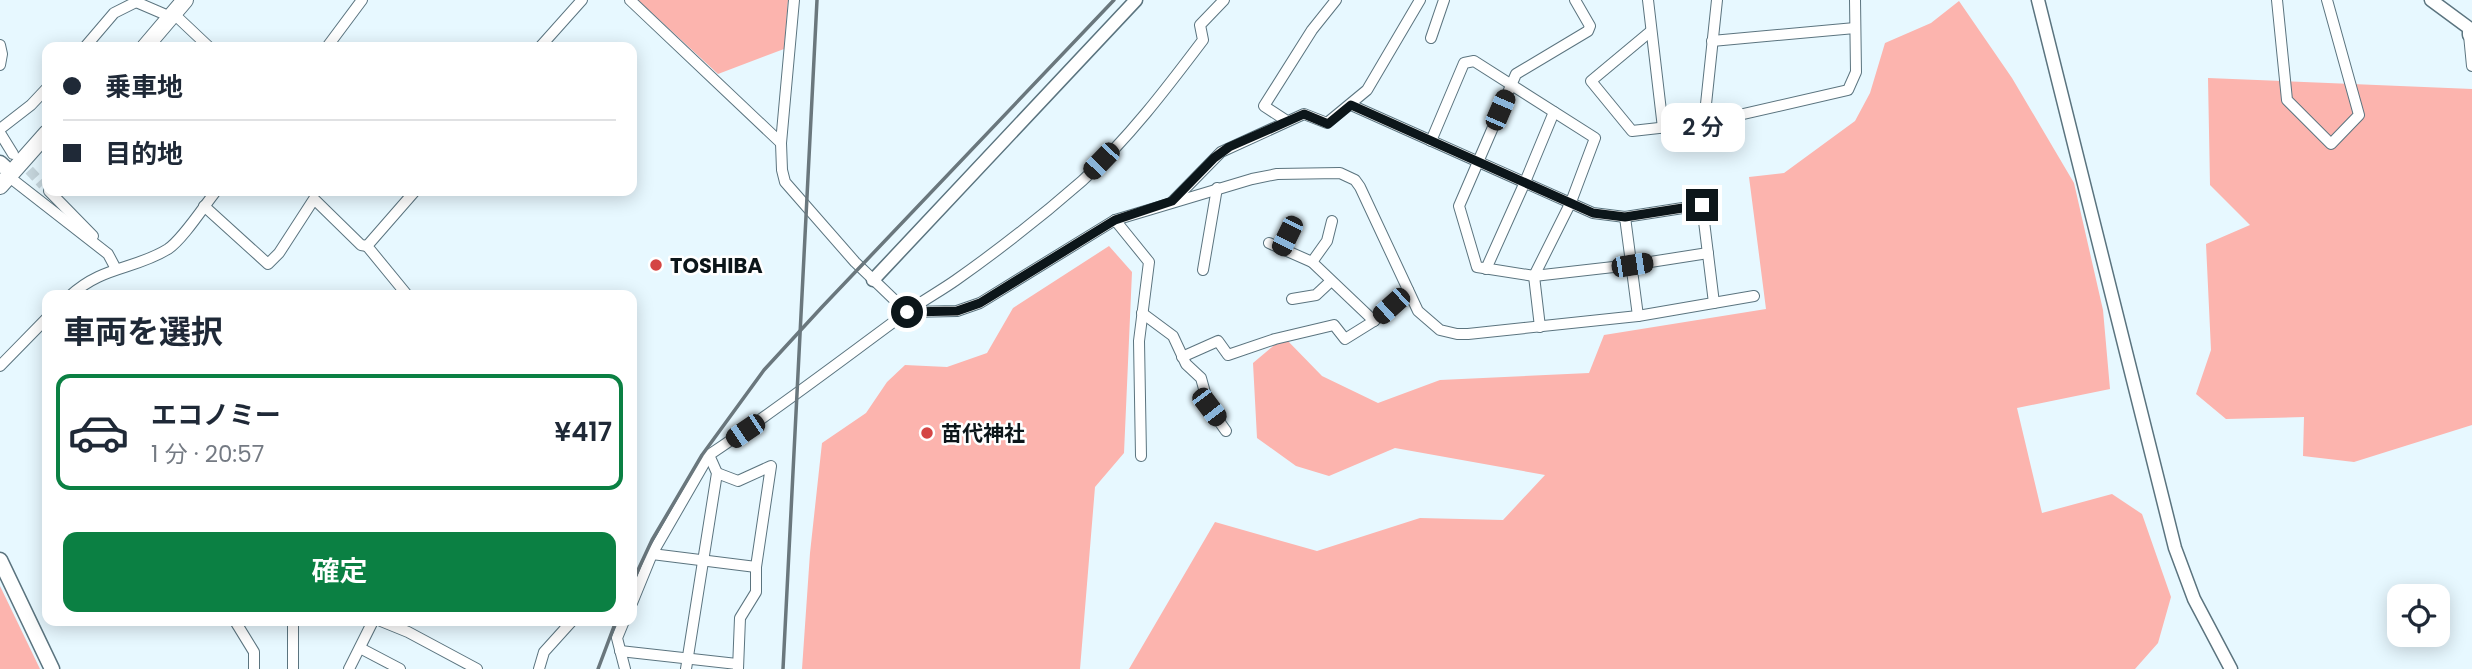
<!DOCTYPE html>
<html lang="ja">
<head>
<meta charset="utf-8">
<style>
  :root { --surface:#fff; --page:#f2f2f3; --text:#1f2937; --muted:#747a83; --line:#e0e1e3; --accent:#0b8043 }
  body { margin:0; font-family:Poppins,"Noto Sans JP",sans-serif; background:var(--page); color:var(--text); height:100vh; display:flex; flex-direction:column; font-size:26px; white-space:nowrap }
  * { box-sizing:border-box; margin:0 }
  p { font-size:23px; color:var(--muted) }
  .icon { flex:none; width:38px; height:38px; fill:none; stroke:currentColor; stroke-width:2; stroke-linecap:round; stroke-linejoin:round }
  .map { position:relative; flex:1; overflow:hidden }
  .panel { position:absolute; left:42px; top:290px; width:595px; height:336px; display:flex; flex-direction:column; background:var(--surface); border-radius:14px; box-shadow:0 4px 18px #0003 }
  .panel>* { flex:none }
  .banner { position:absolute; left:42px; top:42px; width:595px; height:154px; border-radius:14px; box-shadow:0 4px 18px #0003; display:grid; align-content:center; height:154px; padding:0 21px; background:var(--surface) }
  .controls { position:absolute; left:2387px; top:584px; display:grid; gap:14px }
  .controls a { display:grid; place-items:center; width:63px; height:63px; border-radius:14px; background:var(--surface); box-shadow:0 4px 18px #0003; font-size:35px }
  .end { position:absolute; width:32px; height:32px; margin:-16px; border:9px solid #0c161a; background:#fff; box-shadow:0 0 0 4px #fff }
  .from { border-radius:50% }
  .bubble { position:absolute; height:49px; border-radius:14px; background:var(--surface); box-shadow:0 4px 18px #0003; font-size:23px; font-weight:600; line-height:49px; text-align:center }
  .car { position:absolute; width:21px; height:42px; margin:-21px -10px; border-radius:9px; box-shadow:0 0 5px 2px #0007; background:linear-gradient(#222 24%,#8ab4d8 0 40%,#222 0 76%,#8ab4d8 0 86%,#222 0) }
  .banner b { display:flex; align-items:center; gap:24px; height:66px; font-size:26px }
  .banner b+b { border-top:2px solid var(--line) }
  .banner i { width:18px; height:18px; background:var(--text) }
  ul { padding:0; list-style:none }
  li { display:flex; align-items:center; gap:21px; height:116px; margin:0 14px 10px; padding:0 7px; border:4px solid transparent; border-radius:14px }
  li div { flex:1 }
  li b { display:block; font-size:26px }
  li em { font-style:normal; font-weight:600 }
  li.on { border-color:var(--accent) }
  li>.icon { width:63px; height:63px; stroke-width:1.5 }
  h2 { padding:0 21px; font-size:32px; line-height:84px }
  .action { display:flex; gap:14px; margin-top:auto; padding:14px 21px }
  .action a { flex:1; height:80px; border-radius:14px; background:var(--accent); color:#fff; font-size:28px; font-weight:600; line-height:80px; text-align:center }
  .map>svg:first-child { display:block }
</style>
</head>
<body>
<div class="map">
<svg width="2472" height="669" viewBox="0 0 2472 669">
  <rect width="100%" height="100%" fill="#e7f8ff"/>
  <g fill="#fcb4ae">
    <polygon points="638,0 788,0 784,49 718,74"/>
    <polygon points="1959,1 2012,78 2074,183 2103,310 2110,389 2017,408 2042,513 2112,494 2142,514 2171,597 2158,643 2135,669 1129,669 1215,522 1317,551 1420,518 1503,520 1545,475 1395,448 1329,476 1296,466 1257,438 1253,363 1284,337 1322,376 1378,403 1440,380 1589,373 1604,335 1766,309 1749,177 1784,173 1855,121 1870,93 1885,43 1931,23"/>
    <polygon points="2208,78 2472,89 2472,425 2354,462 2303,456 2304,417 2226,419 2196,394 2211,350 2206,244 2250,225 2210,185"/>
    <polygon points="1109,246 1132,272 1124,453 1095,487 1080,669 802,669 810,553 822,443 866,413 887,382 905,365 947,367 987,353 1013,308"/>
    <polygon points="0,586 40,669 0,669"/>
  </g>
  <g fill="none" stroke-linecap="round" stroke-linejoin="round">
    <polyline stroke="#c6d6dd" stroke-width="10" stroke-dasharray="10 5" stroke-linecap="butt" points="19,159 43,185"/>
    <defs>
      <g id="minor">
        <polyline points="630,0 781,143"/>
        <polyline points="794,0 781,143 782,170 785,182 855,262 907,312 957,311 980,303 1115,220 1252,179 1277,174 1340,173 1355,180 1360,187 1418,311 1440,330 1457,334 1468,334 1638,316 1754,296"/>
        <polyline points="1575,0 1590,26 1588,31 1516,74 1459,206 1477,267 1534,276 1631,265 1708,253"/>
        <polyline points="1648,0 1663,128"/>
        <polyline points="2277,0 2287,100 2331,144 2359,115 2327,0"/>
        <polyline points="136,2 164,14 169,19"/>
        <polyline points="174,14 209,47"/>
        <polyline points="1651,31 1591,81 1632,131 1704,123 1848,90 1856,72 1855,0"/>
        <polyline points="2472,34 2469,35 2472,66"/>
        <polyline points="1431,38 1444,0"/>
        <polyline points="1712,41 1855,28"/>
        <polyline points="0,45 2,54 0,65"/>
        <polyline points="85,47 114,13 136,2 135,0"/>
        <polyline points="327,47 362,0"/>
        <polyline points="540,47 582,0"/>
        <polyline points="1351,105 1593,213 1625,217 1702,205 1714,303"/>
        <polyline points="1287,121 1264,106 1312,30 1336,0"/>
        <polyline points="1704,123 1717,0"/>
        <polyline points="0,129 31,105 47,88"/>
        <polyline points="0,133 13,154"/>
        <polyline points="1431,141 1464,63 1474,61 1595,138 1571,202 1534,276 1540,327"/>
        <polyline points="8,176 108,254 116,269"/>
        <polyline points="49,191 93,236"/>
        <polyline points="1173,201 1221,152 1304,114 1327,123 1367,90 1420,0"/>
        <polyline points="204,206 268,264 279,253 314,199 361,245 367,246"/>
        <polyline points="1625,217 1638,316"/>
        <polyline points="1115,220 1149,262 1139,341 1141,456"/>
        <polyline points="1269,243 1312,262 1374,321"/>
        <polyline points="1281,248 1293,223"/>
        <polyline points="1312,262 1327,241 1332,221"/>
        <polyline points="1486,269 1525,182 1554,112"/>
        <polyline points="1203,270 1217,188"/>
        <path d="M70 296C102 266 134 270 168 249 183 239 204 206 216 191"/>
        <polyline points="408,296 367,246 415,191"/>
        <polyline points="1292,299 1316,295 1331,281"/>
        <polyline points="1142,313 1173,336 1186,364 1201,378 1209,407 1226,431"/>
        <polyline points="1182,357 1218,341 1228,355 1275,339 1334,325 1345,339 1374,321 1408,290"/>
        <polyline points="0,366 47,318"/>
        <polyline points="717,473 738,481 771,466 756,567 756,592 740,618 738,669"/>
        <polyline points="652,554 756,567"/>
        <polyline points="632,603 652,554 709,455"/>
        <polyline points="235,621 254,652 254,669"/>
        <polyline points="293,621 293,669"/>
        <polyline points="381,621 408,632 477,669"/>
        <polyline points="624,621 617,638 625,669"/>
        <polyline points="360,648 400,669"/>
        <polyline points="620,651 737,664"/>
        <polyline points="349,669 373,621"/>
        <polyline points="539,669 544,652 572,621"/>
        <path d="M686 669 717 473 709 455C775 411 839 362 903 315 920 302 939 292 956 280 1000 249 1042 216 1082 181 1128 139 1166 89 1203 40L1200 25 1224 0"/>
      </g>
      <g id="tertiary">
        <polyline points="2038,0 2175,548 2194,599 2231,669"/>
        <polyline points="2431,0 2469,28 2469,35"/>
        <polyline points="873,280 1136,0"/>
      </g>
      <g id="secondary">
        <polyline points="0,163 11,173"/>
        <polyline points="0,560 52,669"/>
      </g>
      <g id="trunk">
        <polyline points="145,47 185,0"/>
        <polyline points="0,186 47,133"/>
      </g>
    </defs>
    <use href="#minor" stroke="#5b747f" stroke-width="12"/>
    <use href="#tertiary" stroke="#5b747f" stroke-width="15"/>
    <use href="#secondary" stroke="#5b747f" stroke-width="17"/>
    <use href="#trunk" stroke="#5b747f" stroke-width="18"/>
    <use href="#minor" stroke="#fff" stroke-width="10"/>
    <use href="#tertiary" stroke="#fff" stroke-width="12"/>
    <use href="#secondary" stroke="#fff" stroke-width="14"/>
    <use href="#trunk" stroke="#fff" stroke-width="16"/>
    <g stroke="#6a777d" stroke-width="3.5">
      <polyline points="632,583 652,540 702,455 764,370 822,307 1114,0"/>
      <polyline points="598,669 616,621"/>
      <polyline points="783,669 817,0"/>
    </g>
  </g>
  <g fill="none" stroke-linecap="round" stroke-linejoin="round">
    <polyline stroke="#0c161a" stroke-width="9" points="907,312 957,311 980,303 1115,220 1172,201 1214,158 1229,147 1304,114 1328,124 1351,105 1593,213 1625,217 1702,205"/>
  </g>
  <g fill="#d44544" stroke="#fff" stroke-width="2.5">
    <circle cx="656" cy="265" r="7"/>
    <circle cx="927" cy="433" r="7"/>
  </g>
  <g text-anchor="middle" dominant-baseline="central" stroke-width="5" stroke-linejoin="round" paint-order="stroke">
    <g font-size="21" font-weight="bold" fill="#0c161a" stroke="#fff" text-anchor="start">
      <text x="670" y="265">TOSHIBA</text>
      <text x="941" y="433">苗代神社</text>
    </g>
  </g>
</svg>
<div class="controls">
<a><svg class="icon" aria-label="locate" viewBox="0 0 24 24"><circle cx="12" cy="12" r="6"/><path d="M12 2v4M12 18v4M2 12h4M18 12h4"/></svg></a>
</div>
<i class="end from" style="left:907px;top:312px"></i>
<i class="end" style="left:1702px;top:205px"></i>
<div class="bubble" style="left:1661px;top:103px;width:84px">2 分</div>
<i class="car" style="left:1500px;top:110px;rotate:23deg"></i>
<i class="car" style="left:1101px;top:161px;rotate:224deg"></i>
<i class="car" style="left:1287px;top:236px;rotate:206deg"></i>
<i class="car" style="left:1632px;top:265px;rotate:81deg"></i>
<i class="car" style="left:1391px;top:306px;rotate:228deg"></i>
<i class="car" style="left:1209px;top:407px;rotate:143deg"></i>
<i class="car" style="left:745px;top:431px;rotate:236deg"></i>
<div class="banner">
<b><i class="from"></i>乗車地</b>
<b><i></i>目的地</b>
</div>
<section class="panel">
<h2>車両を選択</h2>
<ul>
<li class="on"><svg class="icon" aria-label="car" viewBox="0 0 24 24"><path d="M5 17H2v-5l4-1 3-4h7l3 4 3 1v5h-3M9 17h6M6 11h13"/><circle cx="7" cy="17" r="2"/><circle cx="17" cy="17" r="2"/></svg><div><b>エコノミー</b><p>1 分 · 20:57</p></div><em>¥417</em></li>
</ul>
<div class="action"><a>確定</a></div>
</section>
</div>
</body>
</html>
